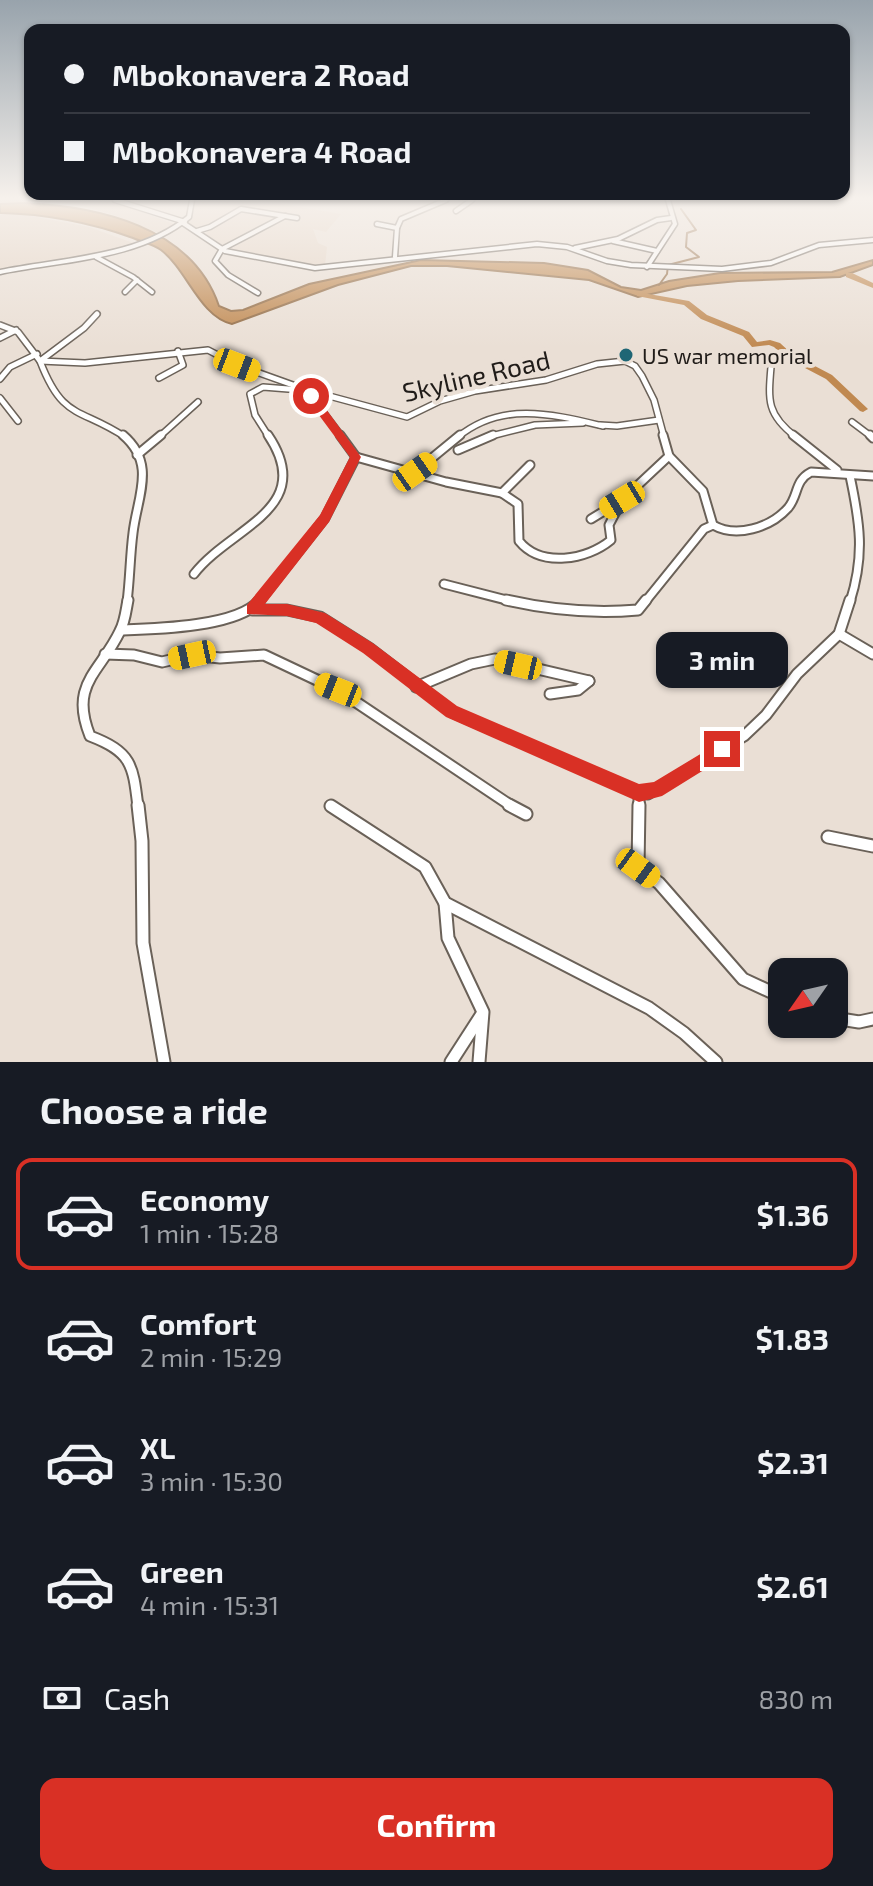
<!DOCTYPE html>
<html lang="en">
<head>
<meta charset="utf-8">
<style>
  :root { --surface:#171b24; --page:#20242c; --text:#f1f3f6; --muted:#9ea1a6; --line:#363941; --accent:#d93025 }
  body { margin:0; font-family:"Exo 2",sans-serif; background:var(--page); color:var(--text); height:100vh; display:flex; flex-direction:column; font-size:30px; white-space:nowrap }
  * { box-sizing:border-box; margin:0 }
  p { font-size:26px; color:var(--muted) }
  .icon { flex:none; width:44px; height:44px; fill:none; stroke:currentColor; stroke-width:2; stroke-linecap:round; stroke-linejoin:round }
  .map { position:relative; height:1062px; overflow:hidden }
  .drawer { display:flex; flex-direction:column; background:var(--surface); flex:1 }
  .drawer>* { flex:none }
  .banner { position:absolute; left:24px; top:24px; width:826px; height:176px; border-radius:16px; box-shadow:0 2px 6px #0004; display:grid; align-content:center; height:176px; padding:0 40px; background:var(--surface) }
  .needle { width:52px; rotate:236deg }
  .tools { position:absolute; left:768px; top:958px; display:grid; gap:16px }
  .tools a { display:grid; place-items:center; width:80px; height:80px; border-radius:16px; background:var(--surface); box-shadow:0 2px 6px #0004; font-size:40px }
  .end { position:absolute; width:36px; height:36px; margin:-18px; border:10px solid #d93025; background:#fff; box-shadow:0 0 0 4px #fff }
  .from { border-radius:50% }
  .bubble { position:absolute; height:56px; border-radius:16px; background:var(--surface); box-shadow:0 2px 6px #0004; font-size:26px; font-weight:700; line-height:56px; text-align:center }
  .car { position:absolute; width:24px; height:48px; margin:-24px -12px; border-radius:10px; box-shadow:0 0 6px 2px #0007; background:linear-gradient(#f5c518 24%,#345 0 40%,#f5c518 0 76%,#345 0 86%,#f5c518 0) }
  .banner b { display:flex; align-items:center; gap:28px; height:76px; font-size:30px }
  .banner b+b { border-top:2px solid var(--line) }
  .banner i { width:20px; height:20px; background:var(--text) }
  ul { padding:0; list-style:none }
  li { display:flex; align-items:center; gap:24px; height:112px; margin:0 16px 12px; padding:0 24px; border:4px solid transparent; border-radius:16px }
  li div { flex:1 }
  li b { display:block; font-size:30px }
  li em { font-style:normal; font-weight:700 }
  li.selected { border-color:var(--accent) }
  li>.icon { width:72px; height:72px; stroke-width:1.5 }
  h2 { padding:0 40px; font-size:36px; line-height:96px }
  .pay { display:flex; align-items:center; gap:20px; height:88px; padding:0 40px; font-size:30px }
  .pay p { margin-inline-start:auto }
  .primary-button { display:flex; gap:16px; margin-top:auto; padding:16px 40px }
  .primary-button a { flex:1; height:92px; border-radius:16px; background:var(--accent); color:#fff; font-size:32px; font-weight:700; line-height:92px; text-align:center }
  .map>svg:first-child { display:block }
</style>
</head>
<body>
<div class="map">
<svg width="873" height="1062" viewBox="0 0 873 1062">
  <rect width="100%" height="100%" fill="#eadfd5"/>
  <g fill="#e4d3c4">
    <polygon points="0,200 111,200 179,226 161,234 114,215 82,206 53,201 0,203"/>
    <polygon points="192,200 276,203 341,214 326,232 313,229 318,243 327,247 325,266 312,267 229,250 282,219 220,248 203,235 233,212 205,232 196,231 184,223 193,211"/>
    <polygon points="0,215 25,215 89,227 136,244 92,257 40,262 0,271"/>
  </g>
  <path fill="#c08951" stroke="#906840" stroke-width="2" d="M23 203C97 206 192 226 219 306L231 311 243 310 309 284 421 260 544 263 588 270 621 287 641 290 669 281 720 273 832 272 873 260V265L840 277 738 281 687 286 638 297 589 280 447 266H411L338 285 232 324C200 317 187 270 161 250 153 244 142 242 133 238 89 222 47 214 0 213V204Z"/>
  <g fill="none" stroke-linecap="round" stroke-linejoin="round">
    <polyline stroke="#906840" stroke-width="2" points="659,285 667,274 668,265 699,257 686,247 687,233 696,230 681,209"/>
    <g fill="#c08951" fill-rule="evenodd">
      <polygon points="846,273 852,273 873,283 873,288 846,277"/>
      <polygon points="637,292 689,301 707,315 749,332 757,342 770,340 780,343 792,354 832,375 868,409 863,412 860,411 826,379 786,358 774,347 769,345 752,347 743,336 701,319 684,305 637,296"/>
    </g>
    <defs>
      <g id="minor-far4">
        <polyline points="115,200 185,222"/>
        <polyline points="456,211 472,200"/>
        <polyline points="183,223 225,251 315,268 537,244 567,247 607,261 631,265 722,269 771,263 819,245 873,240"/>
        <polyline points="377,224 397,228 395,257"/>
        <polyline points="397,228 401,219 446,200"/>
        <polyline points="197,231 210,227 241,209 297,218"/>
        <polyline points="613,241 657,251"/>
        <polyline points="575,248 618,239 657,220 671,218"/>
        <polyline points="96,257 133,277 152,292"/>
        <polyline points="647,267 675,224 668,200"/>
        <path d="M0 272C62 259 138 259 189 217L192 200"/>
        <polyline points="125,292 137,280"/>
        <polyline points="258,293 228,275 215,261 222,249 285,216"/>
      </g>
      <g id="minor-far3">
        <path d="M97 314 84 328 40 361C63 421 80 407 125 437"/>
        <polyline points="0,325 18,332 40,361 85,363 208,350 237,365 307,390 407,417 440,401 475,391 546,380 597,364 625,361 635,366 642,376 654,400 664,437"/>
        <polyline points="0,338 16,330"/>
        <path d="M771 367C768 401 767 415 796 437"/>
        <polyline points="159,378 183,365 178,351"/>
        <polyline points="0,379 10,367 37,354"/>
        <polyline points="310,390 311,396 342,437"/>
        <polyline points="0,398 18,421"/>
        <polyline points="852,422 872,437"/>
        <polyline points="600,425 617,426 659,420"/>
        <polyline points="159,437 198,402"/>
        <polyline points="269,437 255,415 250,394 263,387 301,390"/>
        <path d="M458 437C502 401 552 414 603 426"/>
        <polyline points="487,437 535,425 583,423"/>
      </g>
      <g id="minor-far2">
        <path d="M123 435C157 464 137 497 133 533 130 556 130 579 127 602"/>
        <polyline points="340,435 356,457"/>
        <path d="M663 435 669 456 703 491 713 525C736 538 770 528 788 508 799 495 794 481 811 472L873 476"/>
        <polyline points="793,435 837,470"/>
        <polyline points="870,435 873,438"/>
        <polyline points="458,450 493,435"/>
        <polyline points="137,455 161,435"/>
        <polyline points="356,457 446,482 502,493 530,465"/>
        <polyline points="415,472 460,435"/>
        <path d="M502 493 518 504 519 541C541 568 587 560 611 540L609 525 622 500"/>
        <polyline points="591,519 622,500 669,456"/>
        <path d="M194 574C230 527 318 509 268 435"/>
        <polyline points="444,584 514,602"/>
        <polyline points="259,602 325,518 356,457"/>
        <polyline points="645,602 704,529 713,525"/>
        <path d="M850 602C865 555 860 523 850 476"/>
      </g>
      <g id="minor-far1">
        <path d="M128 600C126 610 125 622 120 631 100 673 69 684 90 736 132 752 133 765 138 807"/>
        <path d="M506 600C550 610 593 614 638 610L646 600"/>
        <polyline points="252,610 287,610 320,617 369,648 452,712 639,793 648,794 744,736 766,715 797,674 839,634 850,600"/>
        <path d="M121 630C155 629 239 627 260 600"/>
        <polyline points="839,634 873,654"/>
        <polyline points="105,654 134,655 162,662 192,655 220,658 264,655 338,690 513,807"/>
        <polyline points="416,687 471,664 495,659 589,681"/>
        <polyline points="550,694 578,690 589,681"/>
        <polyline points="639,807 639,793"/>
      </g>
      <g id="minor">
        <polyline points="138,805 142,841 143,943 164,1062"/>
        <polyline points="509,805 526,814"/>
        <polyline points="639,805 638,868 659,883 743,979 782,997"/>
        <polyline points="331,806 425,867 445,903 649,1008 684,1033 716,1062"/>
        <polyline points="828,837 873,846"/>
        <polyline points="445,903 448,938 483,1012 479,1062"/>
        <polyline points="834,1018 859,1022 873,1019"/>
        <polyline points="451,1062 482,1014"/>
      </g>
    </defs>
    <use href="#minor-far4" stroke="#6a6158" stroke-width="7"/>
    <use href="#minor-far3" stroke="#6a6158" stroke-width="8"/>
    <use href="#minor-far2" stroke="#6a6158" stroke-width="11"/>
    <use href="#minor-far1" stroke="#6a6158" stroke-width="13"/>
    <use href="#minor" stroke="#6a6158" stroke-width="15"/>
    <use href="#minor-far4" stroke="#fff" stroke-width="4"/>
    <use href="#minor-far3" stroke="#fff" stroke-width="5"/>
    <use href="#minor-far2" stroke="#fff" stroke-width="7"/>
    <use href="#minor-far1" stroke="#fff" stroke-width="9"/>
    <use href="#minor" stroke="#fff" stroke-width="11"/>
  </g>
  <linearGradient id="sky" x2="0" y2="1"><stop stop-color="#98a3ac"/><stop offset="0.57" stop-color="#f6f1ec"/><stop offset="1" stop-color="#f6f1ec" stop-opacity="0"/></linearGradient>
  <rect width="873" height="348" fill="url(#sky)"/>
  <polygon fill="#d93025" points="307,394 315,394 361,457 329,522 265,604 287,604 325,613 374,644 457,706 639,784 654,782 722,741 728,743 731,749 728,755 662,796 639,802 446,717 363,653 316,623 287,616 247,614 247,605 320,515 350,457 307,399"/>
  <circle fill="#1f6675" stroke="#eadfd5" stroke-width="3" cx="626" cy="355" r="8"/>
  <g text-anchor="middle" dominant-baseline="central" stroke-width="8" stroke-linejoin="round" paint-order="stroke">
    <g font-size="22" fill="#201c19" stroke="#eadfd5" text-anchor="start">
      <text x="642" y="355">US war memorial</text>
    </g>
    <g font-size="26" fill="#201c19" stroke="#eadfd5">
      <text transform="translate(476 375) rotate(-13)">Skyline Road</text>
    </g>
  </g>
</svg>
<div class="tools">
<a><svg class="needle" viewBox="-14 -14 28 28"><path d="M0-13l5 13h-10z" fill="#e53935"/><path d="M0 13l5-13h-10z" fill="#9ea1a6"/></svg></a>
</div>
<i class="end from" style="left:311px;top:396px"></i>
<i class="end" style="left:722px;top:749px"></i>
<div class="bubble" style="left:656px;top:632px;width:132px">3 min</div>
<i class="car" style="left:237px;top:365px;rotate:111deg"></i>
<i class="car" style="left:415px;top:472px;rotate:55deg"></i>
<i class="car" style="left:622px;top:500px;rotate:239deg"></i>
<i class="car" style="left:192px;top:655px;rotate:258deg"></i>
<i class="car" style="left:518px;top:665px;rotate:283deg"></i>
<i class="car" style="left:338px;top:690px;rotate:292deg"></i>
<i class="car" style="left:638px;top:868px;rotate:126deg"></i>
<div class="banner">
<b><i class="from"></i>Mbokonavera 2 Road</b>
<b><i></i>Mbokonavera 4 Road</b>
</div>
</div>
<section class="drawer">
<h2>Choose a ride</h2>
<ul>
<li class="selected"><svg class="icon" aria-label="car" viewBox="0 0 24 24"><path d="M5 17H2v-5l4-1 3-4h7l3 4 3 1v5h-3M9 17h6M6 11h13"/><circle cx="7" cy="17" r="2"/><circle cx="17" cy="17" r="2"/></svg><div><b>Economy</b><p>1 min · 15:28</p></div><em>$1.36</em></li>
<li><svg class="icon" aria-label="car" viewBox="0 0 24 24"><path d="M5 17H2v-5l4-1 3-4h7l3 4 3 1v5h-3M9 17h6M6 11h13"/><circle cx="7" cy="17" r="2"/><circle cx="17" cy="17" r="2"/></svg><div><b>Comfort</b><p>2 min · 15:29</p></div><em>$1.83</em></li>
<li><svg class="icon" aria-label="car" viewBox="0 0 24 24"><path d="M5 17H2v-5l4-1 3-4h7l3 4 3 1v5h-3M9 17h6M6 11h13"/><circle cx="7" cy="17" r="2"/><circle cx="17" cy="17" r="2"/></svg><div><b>XL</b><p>3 min · 15:30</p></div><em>$2.31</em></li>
<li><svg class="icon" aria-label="car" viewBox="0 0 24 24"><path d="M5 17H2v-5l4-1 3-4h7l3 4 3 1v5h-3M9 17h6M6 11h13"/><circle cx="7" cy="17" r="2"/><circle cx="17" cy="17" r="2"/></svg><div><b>Green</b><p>4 min · 15:31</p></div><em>$2.61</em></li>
</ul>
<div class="pay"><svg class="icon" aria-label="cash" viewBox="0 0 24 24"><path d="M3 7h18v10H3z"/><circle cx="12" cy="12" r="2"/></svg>Cash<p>830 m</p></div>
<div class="primary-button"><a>Confirm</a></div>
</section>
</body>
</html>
